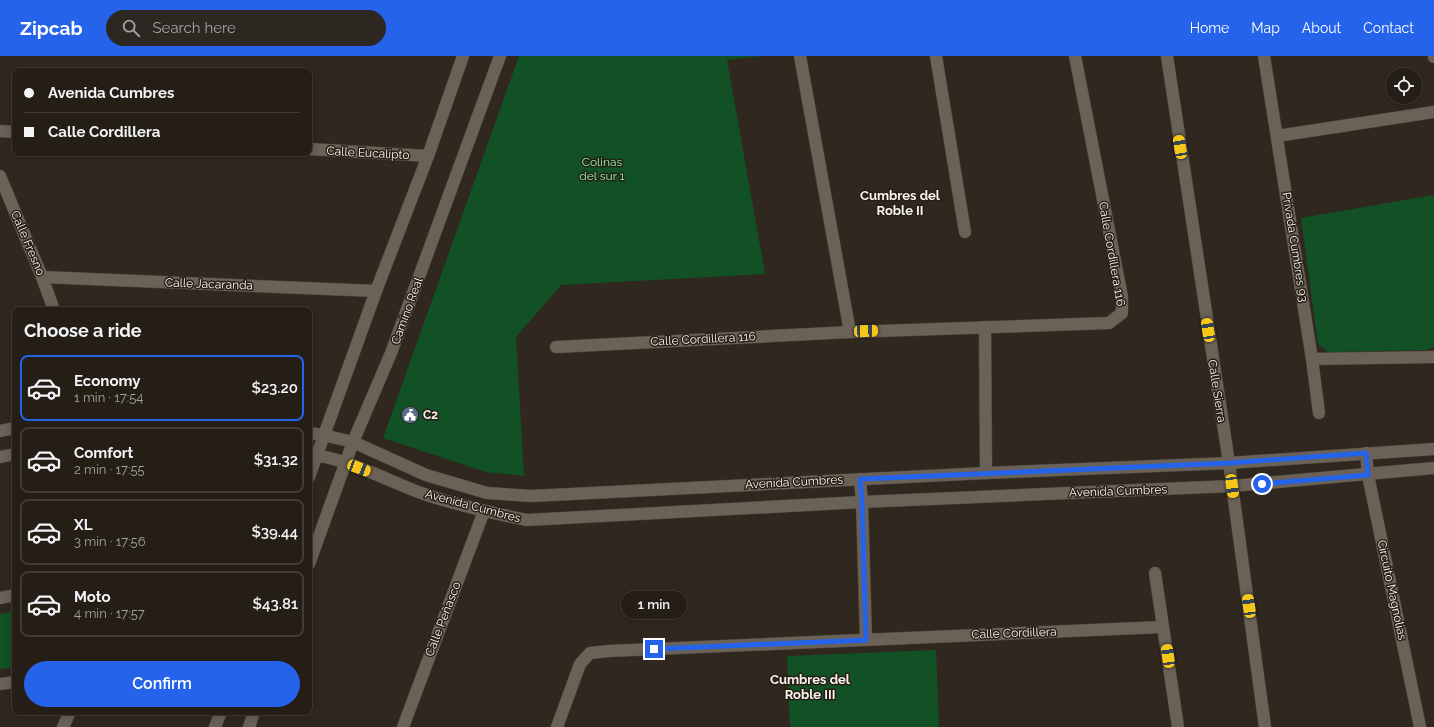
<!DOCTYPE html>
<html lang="en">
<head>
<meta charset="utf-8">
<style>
  :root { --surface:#241e17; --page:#2c2720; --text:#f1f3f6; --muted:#a3a2a1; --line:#413c36; --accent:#2563eb }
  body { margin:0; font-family:Raleway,sans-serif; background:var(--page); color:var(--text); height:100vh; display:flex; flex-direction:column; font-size:15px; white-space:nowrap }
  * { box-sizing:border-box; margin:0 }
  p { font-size:13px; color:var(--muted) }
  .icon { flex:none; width:22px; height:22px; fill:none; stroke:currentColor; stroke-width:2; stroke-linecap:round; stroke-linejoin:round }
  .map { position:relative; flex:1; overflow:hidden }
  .sheet { position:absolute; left:12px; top:251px; width:300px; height:408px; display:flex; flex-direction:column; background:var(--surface); border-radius:8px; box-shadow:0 2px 10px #0003,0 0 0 1px var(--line) }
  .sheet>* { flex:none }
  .banner { position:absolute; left:12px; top:12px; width:300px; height:88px; border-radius:8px; box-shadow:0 2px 10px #0003,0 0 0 1px var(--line); display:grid; align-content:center; height:88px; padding:0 12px; background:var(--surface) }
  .controls { position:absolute; left:1386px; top:12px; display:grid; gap:8px }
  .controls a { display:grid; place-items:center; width:36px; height:36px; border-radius:50%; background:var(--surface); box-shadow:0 2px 10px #0003,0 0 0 1px var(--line); font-size:20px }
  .end { position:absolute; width:18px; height:18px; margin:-9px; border:5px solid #2563eb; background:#fff; box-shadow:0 0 0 2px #fff }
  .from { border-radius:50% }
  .bubble { position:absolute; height:28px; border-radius:14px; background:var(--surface); box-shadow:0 2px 10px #0003,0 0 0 1px var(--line); font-size:13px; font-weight:600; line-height:28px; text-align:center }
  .car { position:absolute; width:12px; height:24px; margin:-12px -6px; border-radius:5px; box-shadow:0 0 3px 1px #0007; background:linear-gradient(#f5c518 24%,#345 0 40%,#f5c518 0 76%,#345 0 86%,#f5c518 0) }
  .banner b { display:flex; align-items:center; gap:14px; height:38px; font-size:15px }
  .banner b+b { border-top:1px solid var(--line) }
  .banner i { width:10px; height:10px; background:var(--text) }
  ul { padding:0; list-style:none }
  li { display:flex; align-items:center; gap:12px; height:66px; margin:0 8px 6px; padding:0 4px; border:2px solid var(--line); border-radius:8px }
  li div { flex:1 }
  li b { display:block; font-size:15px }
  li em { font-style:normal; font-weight:600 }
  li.on { border-color:var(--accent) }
  li>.icon { width:36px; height:36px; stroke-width:1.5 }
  h2 { padding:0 12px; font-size:18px; line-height:48px }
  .cta { display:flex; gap:8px; margin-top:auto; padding:8px 12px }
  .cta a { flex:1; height:46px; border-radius:24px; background:var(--accent); color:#fff; font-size:16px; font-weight:600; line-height:46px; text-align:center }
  header { display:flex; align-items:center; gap:24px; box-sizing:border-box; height:56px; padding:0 20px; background:var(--accent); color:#fff }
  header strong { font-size:19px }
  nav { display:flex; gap:22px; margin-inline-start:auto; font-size:14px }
  .search { width:280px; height:36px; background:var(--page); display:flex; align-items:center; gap:10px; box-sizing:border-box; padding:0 14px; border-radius:22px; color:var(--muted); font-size:15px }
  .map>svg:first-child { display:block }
</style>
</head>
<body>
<header>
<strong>Zipcab</strong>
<div class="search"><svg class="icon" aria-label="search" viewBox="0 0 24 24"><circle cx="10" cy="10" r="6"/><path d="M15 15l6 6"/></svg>Search here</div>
<nav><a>Home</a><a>Map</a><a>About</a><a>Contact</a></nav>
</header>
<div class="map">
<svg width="1434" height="671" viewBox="0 0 1434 671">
  <rect width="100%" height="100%" fill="#30281f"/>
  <g fill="#115125">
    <polygon points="519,0 761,0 727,4 765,218 561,229 516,281 524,420 486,416 383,382"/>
    <polygon points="1434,139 1434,291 1426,294 1328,296 1318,288 1301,162"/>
    <polygon points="15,555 15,611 0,613 0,558"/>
    <polygon points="936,594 939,671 790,671 787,600"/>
  </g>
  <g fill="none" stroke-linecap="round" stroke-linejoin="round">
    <defs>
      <g id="minor">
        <polyline points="800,0 850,276"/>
        <polyline points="936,0 965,176"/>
        <polyline points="1167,0 1229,407 1265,671"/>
        <polyline points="1264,0 1312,303 1319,357"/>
        <polyline points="1434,0 1434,1"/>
        <polyline points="0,75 15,76"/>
        <polyline points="1277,80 1434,56"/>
        <polyline points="309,93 428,100"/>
        <polyline points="0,120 42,221 54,254"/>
        <polyline points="42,221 376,235"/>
        <polyline points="985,271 986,417"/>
        <polyline points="556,291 850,276 1109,267 1122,257 1122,241 1075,0"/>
        <polyline points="1312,303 1434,301"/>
        <polyline points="0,375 15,372"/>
        <polyline points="309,377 323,379 353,386 426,419 487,437 532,440 986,417 1229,407 1434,393"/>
        <polyline points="1366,397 1368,419 1420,671"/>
        <path d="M309 399C343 400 388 425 421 437 456 449 492 457 527 464L862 446 1232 430 1434 412"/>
        <polyline points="0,401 15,398"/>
        <polyline points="309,421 376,235 428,100 463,0"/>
        <polyline points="860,423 862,446 866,584"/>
        <polyline points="309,508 353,386 391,297 500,0"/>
        <polyline points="1155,517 1178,671"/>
        <polyline points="0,542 15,539"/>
        <polyline points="0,628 15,626"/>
        <polyline points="63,671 70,656"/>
        <polyline points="215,671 221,656"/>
        <polyline points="249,671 254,656"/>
        <polyline points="403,671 484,455"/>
        <polyline points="557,671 580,608 590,597 609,595 1163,571"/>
      </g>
    </defs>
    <use href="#minor" stroke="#4a433a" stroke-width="13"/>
    <use href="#minor" stroke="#6a6157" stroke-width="12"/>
  </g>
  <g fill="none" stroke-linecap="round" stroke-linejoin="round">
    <polyline stroke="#2563eb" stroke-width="5" points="654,593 866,584 862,446 860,423 1229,407 1366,397 1368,419 1262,428"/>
  </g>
  <defs>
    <symbol id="civic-disc" viewBox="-11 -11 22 22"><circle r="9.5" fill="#5c6f8a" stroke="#261f15"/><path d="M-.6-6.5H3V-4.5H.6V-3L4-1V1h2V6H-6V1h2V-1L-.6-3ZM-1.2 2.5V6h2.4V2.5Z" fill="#fff"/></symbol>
  </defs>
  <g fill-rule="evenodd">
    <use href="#civic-disc" x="400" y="349" width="20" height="20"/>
  </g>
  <g text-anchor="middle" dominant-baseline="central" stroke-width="3" stroke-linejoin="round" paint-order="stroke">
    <g font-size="12" fill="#f9f4ed" stroke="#261f15">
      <text transform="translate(368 97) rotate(3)">Calle Eucalipto</text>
      <text transform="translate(28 187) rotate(67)">Calle Fresno</text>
      <text transform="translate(1295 191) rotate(81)">Privada Cumbres 93</text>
      <text transform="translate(1112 198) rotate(80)">Calle Cordillera 116</text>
      <text transform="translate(209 228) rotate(2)">Calle Jacaranda</text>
      <text transform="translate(407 255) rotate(-70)">Camino Real</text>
      <text transform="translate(703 283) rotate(-3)">Calle Cordillera 116</text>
      <text transform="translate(1217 335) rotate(81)">Calle Sierra</text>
      <text transform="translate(794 426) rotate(-3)">Avenida Cumbres</text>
      <text transform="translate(1118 435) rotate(-2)">Avenida Cumbres</text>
      <text transform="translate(473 450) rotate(15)">Avenida Cumbres</text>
      <text transform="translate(1392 534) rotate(78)">Circuito Magnolias</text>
      <text transform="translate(443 563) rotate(-69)">Calle Peñasco</text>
      <text transform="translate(1014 577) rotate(-2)">Calle Cordillera</text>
    </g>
    <g font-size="12" fill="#8ff9a5" stroke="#261f15">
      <text x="602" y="106">Colinas<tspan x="602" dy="14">del sur 1</tspan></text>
    </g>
    <g font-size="12" font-weight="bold" fill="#f9f4ed" stroke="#261f15" text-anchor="start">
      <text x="423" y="359">C2</text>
    </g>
    <g font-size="13" font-weight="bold" fill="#f9f4ed" stroke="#261f15">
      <text x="900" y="139">Cumbres del<tspan x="900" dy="15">Roble II</tspan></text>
      <text x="810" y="623">Cumbres del<tspan x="810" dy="15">Roble III</tspan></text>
    </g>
  </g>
</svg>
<div class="controls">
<a><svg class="icon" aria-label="locate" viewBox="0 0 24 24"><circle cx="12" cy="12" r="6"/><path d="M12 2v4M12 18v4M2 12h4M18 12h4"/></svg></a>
</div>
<i class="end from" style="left:1262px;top:428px"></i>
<i class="end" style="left:654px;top:593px"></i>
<div class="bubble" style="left:621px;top:535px;width:66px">1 min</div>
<i class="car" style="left:1180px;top:91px;rotate:351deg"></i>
<i class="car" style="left:1208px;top:274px;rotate:351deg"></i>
<i class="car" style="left:866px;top:275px;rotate:88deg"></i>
<i class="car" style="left:359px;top:412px;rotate:111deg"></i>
<i class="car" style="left:1232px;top:430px;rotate:172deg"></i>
<i class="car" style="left:1249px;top:550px;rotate:352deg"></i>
<i class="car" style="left:1168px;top:600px;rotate:352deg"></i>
<div class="banner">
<b><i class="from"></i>Avenida Cumbres</b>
<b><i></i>Calle Cordillera</b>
</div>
<section class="sheet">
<h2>Choose a ride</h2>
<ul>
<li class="on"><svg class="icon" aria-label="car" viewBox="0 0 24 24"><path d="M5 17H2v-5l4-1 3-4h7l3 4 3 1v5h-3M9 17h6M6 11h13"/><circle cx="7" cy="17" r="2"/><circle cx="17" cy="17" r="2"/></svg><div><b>Economy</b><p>1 min · 17:54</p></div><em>$23.20</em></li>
<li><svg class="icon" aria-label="car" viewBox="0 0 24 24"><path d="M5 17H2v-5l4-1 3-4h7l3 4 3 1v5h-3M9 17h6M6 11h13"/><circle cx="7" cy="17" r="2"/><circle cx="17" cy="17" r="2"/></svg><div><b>Comfort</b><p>2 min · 17:55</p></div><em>$31.32</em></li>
<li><svg class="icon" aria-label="car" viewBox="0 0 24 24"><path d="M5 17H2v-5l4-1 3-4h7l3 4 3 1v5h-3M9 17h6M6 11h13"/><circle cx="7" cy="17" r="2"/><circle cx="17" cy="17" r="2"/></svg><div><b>XL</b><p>3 min · 17:56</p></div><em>$39.44</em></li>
<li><svg class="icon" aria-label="car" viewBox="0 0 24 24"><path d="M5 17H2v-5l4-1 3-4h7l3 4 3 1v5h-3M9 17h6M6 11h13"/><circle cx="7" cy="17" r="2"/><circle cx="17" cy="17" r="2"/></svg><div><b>Moto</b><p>4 min · 17:57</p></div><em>$43.81</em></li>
</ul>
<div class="cta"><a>Confirm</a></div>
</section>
</div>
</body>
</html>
